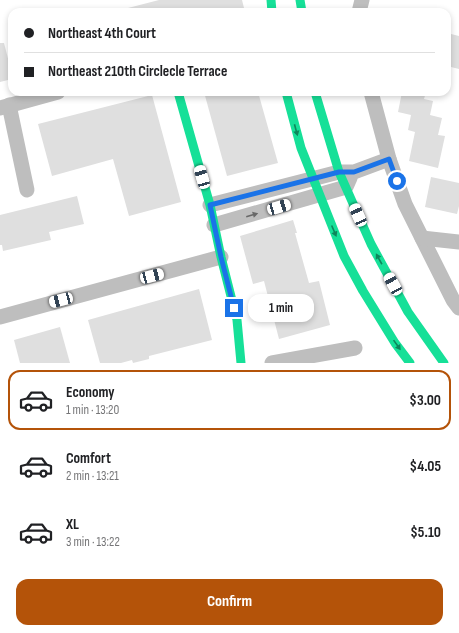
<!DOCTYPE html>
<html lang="en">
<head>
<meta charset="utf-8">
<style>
  :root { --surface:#fff; --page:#f2f2f2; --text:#202124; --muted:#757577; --line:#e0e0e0; --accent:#b45309 }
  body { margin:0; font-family:"Sofia Sans Condensed",sans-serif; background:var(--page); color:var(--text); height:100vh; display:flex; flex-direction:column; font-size:15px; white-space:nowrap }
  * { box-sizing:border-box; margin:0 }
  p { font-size:13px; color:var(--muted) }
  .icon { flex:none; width:22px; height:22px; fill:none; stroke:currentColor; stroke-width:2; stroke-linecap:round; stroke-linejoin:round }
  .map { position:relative; height:363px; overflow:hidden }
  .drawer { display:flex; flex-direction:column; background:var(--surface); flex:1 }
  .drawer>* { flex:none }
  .banner { position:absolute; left:8px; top:8px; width:443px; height:88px; border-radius:12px; box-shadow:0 2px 6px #0003; display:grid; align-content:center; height:88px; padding:0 16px; background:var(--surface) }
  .end { position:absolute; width:18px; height:18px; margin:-9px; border:5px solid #1a73e8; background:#fff; box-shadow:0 0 0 2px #fff }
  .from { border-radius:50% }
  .bubble { position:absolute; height:28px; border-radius:12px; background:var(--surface); box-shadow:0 2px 6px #0003; font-size:13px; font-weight:700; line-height:28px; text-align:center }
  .car { position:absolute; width:12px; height:24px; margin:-12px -6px; border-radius:5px; box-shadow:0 0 3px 1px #0007; background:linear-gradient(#fff 24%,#345 0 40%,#fff 0 76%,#345 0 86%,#fff 0) }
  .banner b { display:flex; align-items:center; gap:14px; height:38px; font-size:15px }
  .banner b+b { border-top:1px solid var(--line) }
  .banner i { width:10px; height:10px; background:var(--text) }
  ul { padding:7px 0 0; list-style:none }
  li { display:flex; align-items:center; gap:12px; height:60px; margin:0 8px 6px; padding:0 8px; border:2px solid transparent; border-radius:12px }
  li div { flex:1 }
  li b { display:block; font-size:15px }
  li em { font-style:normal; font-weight:700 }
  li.current { border-color:var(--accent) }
  li>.icon { width:36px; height:36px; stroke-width:1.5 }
  .cta { display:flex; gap:8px; margin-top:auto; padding:8px 16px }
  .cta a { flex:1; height:46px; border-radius:12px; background:var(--accent); color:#fff; font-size:16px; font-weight:700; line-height:46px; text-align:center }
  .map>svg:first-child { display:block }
</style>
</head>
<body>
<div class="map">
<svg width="459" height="363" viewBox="0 0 459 363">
  <rect width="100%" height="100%" fill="#fff"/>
  <g fill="#dfdfdf">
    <polygon points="159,0 242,0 245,12 129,12 128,8"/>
    <polygon points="447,33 459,36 459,69 447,66"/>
    <polygon points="0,43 4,43 12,74 12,79 0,82"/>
    <polygon points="204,92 258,92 278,163 227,176"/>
    <polygon points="402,92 426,92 424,99 433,101 430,115 442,118 438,135 445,136 438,168 409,161 415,132 408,130 411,115 398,112"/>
    <polygon points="152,95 181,202 129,216 113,159 52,176 38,124"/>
    <polygon points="431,177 459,183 459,206 457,214 425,207"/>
    <polygon points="77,196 84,224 49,232 51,240 3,251 2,245 0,245 0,215"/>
    <polygon points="293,220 297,233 295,233 309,283 319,281 330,325 279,339 264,281 253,284 240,236"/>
    <polygon points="199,289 212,340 149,356 149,359 133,363 132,360 121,363 100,363 88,320"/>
    <polygon points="60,327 70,363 20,363 14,340"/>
  </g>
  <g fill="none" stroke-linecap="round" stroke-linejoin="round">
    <g stroke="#bebebe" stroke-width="15">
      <polyline points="359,12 362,0"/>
      <polyline points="371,92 389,159 405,204 453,300 459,308"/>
      <polyline points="9,105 27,190"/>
      <polyline points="0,108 58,92"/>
      <polyline points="210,205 339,172 354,172 389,159"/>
      <polyline points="214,225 346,187 350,178"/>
      <polyline points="422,238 459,242"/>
      <polyline points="0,317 221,257"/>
      <polyline points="272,363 355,348"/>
    </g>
    <g stroke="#16e098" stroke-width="9">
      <polyline points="271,0 272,12"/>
      <polyline points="300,0 302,12"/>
      <polyline points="178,92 210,205 221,257 237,320 241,363"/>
      <polyline points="286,92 301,148 344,256 363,291 395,343 410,363"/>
      <polyline points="315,92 339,172 371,244 408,312 444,363"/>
    </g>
  </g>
  <defs><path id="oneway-solid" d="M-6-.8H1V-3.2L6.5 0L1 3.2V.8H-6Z"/></defs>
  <g fill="#0d865b">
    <use href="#oneway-solid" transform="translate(296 130) rotate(75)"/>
    <use href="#oneway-solid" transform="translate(334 231) rotate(67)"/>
    <use href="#oneway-solid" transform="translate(379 259) rotate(-119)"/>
    <use href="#oneway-solid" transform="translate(397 345) rotate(55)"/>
  </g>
  <use fill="#686868" href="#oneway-solid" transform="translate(252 215) rotate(-16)"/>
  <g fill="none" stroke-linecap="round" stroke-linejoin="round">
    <polyline stroke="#1a73e8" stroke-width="5" points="234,308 221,257 210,205 339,172 354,172 389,159 397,181"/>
  </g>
</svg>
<i class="end from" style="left:397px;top:181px"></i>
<i class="end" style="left:234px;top:308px"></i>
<div class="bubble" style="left:248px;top:294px;width:66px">1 min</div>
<i class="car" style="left:202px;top:177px;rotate:344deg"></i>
<i class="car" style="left:279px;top:207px;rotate:74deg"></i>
<i class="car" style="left:358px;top:215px;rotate:336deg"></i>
<i class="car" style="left:152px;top:276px;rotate:75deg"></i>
<i class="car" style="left:393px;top:284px;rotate:331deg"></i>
<i class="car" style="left:61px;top:300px;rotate:255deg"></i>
<div class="banner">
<b><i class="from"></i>Northeast 4th Court</b>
<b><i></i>Northeast 210th Circlecle Terrace</b>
</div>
</div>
<section class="drawer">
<ul>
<li class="current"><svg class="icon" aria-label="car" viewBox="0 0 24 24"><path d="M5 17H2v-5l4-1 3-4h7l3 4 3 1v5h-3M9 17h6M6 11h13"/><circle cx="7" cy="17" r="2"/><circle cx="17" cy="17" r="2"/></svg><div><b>Economy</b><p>1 min · 13:20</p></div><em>$3.00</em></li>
<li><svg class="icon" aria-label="car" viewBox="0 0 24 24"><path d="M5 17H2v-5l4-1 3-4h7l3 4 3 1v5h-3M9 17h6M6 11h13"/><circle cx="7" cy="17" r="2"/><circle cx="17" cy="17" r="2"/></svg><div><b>Comfort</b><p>2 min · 13:21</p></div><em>$4.05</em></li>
<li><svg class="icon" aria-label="car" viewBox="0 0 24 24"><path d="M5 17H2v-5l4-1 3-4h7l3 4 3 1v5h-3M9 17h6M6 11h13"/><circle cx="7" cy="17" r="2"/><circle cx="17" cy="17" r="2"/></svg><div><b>XL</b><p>3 min · 13:22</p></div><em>$5.10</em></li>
</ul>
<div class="cta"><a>Confirm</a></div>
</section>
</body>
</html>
